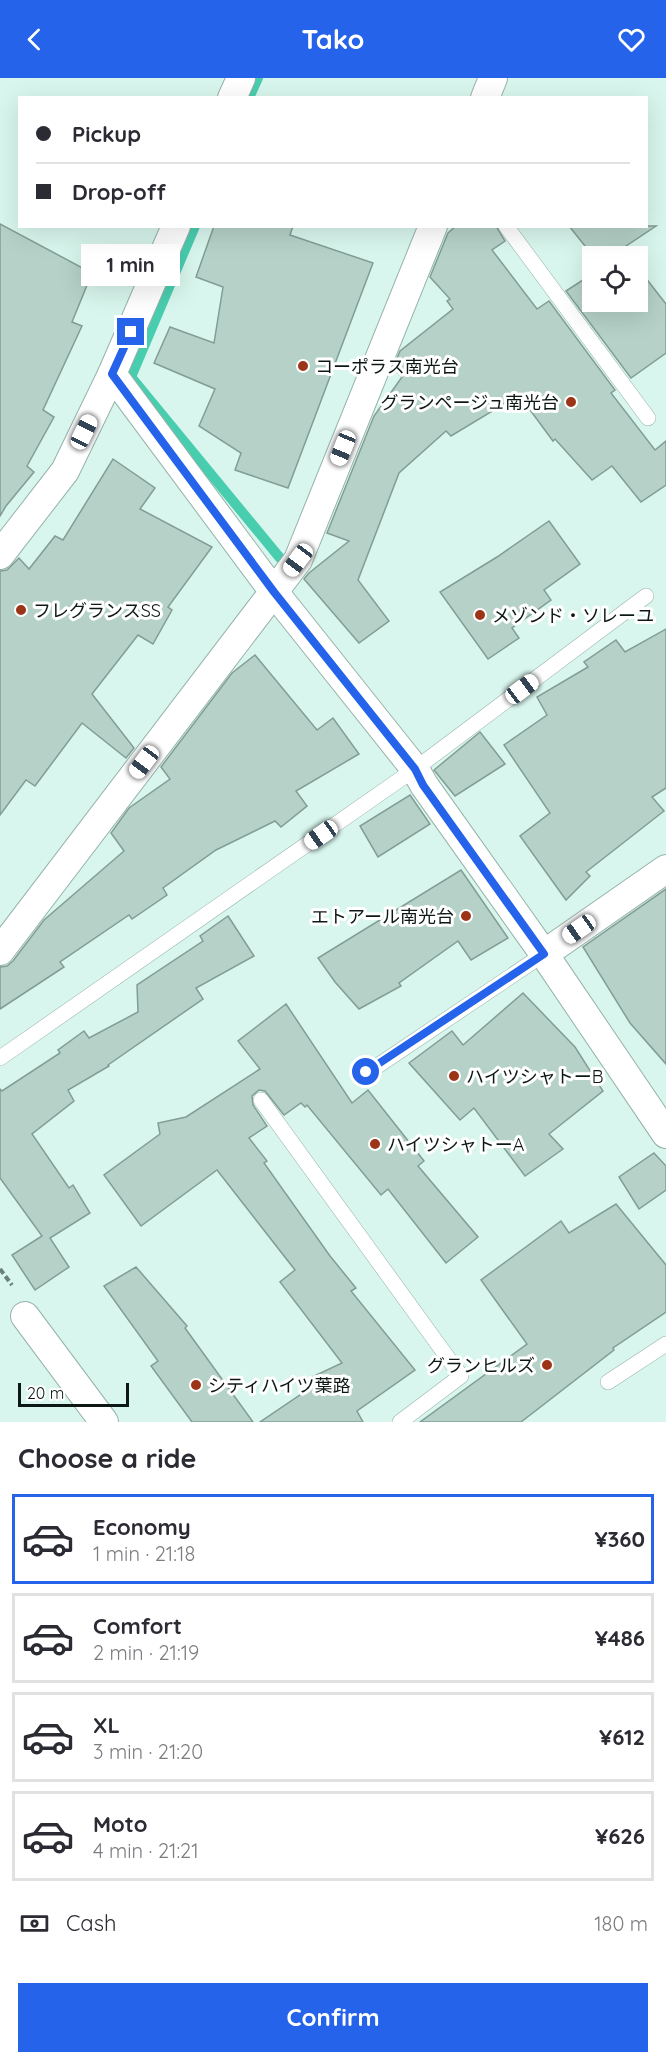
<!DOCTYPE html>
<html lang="en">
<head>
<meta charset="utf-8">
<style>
  :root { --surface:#fff; --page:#f2f2f3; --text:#2b2b33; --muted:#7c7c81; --line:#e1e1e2; --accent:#2563eb }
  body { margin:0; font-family:Quicksand,"Noto Sans JP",sans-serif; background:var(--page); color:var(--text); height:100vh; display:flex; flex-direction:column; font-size:22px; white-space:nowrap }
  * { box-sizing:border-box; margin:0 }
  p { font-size:20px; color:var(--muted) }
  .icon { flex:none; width:33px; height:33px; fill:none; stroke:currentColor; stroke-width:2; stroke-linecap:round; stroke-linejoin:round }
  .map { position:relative; height:1344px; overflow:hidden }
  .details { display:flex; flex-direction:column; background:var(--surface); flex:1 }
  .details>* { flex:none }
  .hud { position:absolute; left:18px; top:18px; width:630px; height:132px; border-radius:0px; box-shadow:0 6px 24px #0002; display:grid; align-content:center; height:132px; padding:0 18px; background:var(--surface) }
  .controls { position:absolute; left:582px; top:168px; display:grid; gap:12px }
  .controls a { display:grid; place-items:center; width:66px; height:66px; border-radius:0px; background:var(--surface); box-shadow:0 6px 24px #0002; font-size:30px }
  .scale { position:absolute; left:18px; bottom:15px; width:111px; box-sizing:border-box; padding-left:6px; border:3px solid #0d1815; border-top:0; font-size:16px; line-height:21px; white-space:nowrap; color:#0d1815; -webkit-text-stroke:4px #fff; paint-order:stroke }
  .end { position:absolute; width:27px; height:27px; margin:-14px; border:8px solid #2563eb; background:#fff; box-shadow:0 0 0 3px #fff }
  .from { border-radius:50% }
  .bubble { position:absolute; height:42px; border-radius:0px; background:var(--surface); box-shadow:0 6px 24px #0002; font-size:20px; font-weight:700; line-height:42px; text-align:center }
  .car { position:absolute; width:18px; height:36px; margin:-18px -9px; border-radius:8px; box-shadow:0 0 4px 2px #0007; background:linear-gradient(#fff 24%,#345 0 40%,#fff 0 76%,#345 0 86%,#fff 0) }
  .hud b { display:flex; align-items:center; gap:21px; height:57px; font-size:22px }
  .hud b+b { border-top:2px solid var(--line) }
  .hud i { width:15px; height:15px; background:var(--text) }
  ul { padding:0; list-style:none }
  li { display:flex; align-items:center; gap:18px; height:90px; margin:0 12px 9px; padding:0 6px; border:3px solid var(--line); border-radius:0px }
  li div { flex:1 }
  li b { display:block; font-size:22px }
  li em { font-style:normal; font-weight:700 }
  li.current { border-color:var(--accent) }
  li>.icon { width:54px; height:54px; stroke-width:1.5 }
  h2 { padding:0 18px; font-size:27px; line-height:72px }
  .pay { display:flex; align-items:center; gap:15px; height:66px; padding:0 18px; font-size:22px }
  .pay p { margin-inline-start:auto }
  .action { display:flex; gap:12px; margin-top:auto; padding:12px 18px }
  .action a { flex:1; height:69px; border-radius:0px; background:var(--accent); color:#fff; font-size:24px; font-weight:700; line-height:69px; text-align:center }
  header { display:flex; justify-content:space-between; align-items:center; height:78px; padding:0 18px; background:var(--accent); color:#fff; font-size:27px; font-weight:700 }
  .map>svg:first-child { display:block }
</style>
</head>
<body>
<header><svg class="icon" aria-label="back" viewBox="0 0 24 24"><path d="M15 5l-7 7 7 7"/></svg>Tako<svg class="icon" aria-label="heart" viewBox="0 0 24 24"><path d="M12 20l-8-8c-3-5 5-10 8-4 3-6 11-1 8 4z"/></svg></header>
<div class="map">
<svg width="666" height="1344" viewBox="0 0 666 1344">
  <rect width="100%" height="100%" fill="#d8f6ed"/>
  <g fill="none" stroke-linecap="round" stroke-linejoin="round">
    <g stroke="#49cdaf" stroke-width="10">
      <polyline points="249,20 258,0"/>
      <polyline points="195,148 131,299 280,480"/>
    </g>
  </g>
  <g fill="#b5d1c8" stroke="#829d95" stroke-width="1.5">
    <polygon points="0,146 92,195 72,244 82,248 43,332 54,339 27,388 34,394 6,428 0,438"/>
    <polygon points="214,148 293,148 290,157 373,185 288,410 235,392 241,375 199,348 215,311 154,285 170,249 214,265 223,209 196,199"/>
    <polygon points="456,148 496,148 505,163 492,172 537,231 549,223 615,312 611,315 655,372 666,363 666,407 641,424 612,388 592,402 555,361 553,363 519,317 451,358 446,353 399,395 358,502 389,543 359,565 304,501 309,495 349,463 327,455 374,338 402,299 393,290 400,273 453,231 447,223 450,221 430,199 448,155"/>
    <polygon points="569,148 656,148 611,178 593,178"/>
    <polygon points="638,190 666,226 666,275 631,300 566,213 592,196 592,224 638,224"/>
    <polygon points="113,381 155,410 140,431 212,469 168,529 172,532 153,566 138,557 92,616 134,670 126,680 82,645 35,708 26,702 0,737 0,493 7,492 19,480 29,491 55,458 63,462"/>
    <polygon points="549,443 580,486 544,512 551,522 512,550 519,560 488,581 440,514 497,479"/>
    <polygon points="666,551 666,710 652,719 664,733 586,794 590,798 566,822 520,758 550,735 504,667 547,637 537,619 588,589 584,584 616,562 625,574"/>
    <polygon points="255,577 317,652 333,640 359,676 296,713 307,728 281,749 275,743 216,772 163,810 167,817 132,841 129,837 60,884 64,889 0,931 0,889 7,888 13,883 44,842 124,773 111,755 129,730 170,701 161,689 232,595"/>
    <polygon points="480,654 505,686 455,718 434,692"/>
    <polygon points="410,717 430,746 378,779 360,748"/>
    <polygon points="461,792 508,860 471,882 458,863 399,905 401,908 359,931 335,904 318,880"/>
    <polygon points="666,811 666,986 630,945 583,869"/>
    <polygon points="228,838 254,878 196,910 203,921 108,987 109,988 68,1012 74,1023 32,1056 69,1110 73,1107 90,1135 50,1160 69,1189 35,1212 12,1177 42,1158 0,1100 0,1011 2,1013 60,975 58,972 84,953 89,960 138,934 137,907 203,863 200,858"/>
    <polygon points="523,915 575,969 603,1013 549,1056 563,1071 525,1098 474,1030 460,1042 409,985 452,953 463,967"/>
    <polygon points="286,926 352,1025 368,1012 424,1083 418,1088 478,1159 446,1185 388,1111 381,1117 307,1027 305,1029 301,1025 284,1037 265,1013 259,1012 252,1018 253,1027 267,1048 249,1060 267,1083 264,1085 330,1178 356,1210 351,1213 415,1292 357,1333 363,1344 260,1344 316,1306 312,1299 342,1285 280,1204 295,1192 217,1092 141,1148 104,1097 160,1056 158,1045 186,1039 260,991 238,963"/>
    <polygon points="654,1075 666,1088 666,1112 639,1131 619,1099"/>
    <polygon points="616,1126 666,1187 666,1234 613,1270 614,1272 521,1344 420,1344 527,1266 481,1202 561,1143 569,1155"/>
    <polygon points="136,1189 187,1248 185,1250 253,1344 192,1344 151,1288 158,1283 104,1208"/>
  </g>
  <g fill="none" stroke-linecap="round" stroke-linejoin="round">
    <defs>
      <g id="service">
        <polyline points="506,148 648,340"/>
        <polyline points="0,980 415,691 646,518"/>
        <polyline points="367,995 544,876"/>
        <polyline points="261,1022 461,1298 400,1344"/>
        <polyline points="608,1304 666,1266"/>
      </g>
      <g id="minor">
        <polyline points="232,20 241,0"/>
        <polyline points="485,20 493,0"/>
        <polyline points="112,296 274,514 415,691 424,707 544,876 666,1056"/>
        <polyline points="0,477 65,393 112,296 176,148"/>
        <polyline points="0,873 298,482 433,148"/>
        <polyline points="544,876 666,791"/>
        <polyline points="25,1238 104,1344"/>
      </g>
    </defs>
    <use href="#service" stroke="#96b2a9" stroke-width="16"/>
    <use href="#minor" stroke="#96b2a9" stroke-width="30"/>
    <polyline stroke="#6c807b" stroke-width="4" stroke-dasharray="6 3" stroke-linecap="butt" points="0,1191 12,1207"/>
    <use href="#service" stroke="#fff" stroke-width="15"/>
    <use href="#minor" stroke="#fff" stroke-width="28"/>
  </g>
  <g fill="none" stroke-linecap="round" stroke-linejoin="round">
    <polyline stroke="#2563eb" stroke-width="8" points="131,254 112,296 274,514 415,691 423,707 544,876 366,994"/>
  </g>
  <g fill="#9c3418" stroke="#fff" stroke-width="2">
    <circle cx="303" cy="288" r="6"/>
    <circle cx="571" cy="324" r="6"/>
    <circle cx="21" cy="532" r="6"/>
    <circle cx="480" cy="537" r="6"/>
    <circle cx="466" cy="838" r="6"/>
    <circle cx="454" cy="998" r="6"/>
    <circle cx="375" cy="1066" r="6"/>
    <circle cx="547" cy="1287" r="6"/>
    <circle cx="196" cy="1307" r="6"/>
  </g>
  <g text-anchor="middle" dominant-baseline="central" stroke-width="6" stroke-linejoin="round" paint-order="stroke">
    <g font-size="18" fill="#0d1815" stroke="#fff" text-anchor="start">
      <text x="315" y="288">コーポラス南光台</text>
      <text x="559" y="324" text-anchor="end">グランページュ南光台</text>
      <text x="33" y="532">フレグランスSS</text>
      <text x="492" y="537">メゾンド・ソレーユ</text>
      <text x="454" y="838" text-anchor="end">エトアール南光台</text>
      <text x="466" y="998">ハイツシャトーB</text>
      <text x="387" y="1066">ハイツシャトーA</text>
      <text x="535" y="1287" text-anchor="end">グランヒルズ</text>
      <text x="208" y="1307">シティハイツ葉路</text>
    </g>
  </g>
</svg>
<div class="controls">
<a><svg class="icon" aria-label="locate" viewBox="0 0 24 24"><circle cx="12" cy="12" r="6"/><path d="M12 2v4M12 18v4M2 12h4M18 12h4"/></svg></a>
</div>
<div class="scale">20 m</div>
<i class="end from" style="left:366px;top:994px"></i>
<i class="end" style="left:131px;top:254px"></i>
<div class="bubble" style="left:81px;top:166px;width:99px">1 min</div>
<i class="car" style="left:84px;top:354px;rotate:26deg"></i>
<i class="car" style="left:343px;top:370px;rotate:202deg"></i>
<i class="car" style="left:298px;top:482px;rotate:217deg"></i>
<i class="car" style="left:522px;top:611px;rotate:53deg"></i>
<i class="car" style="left:144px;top:684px;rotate:217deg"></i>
<i class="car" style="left:321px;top:757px;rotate:235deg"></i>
<i class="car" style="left:579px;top:851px;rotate:235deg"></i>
<div class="hud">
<b><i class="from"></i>Pickup</b>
<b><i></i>Drop-off</b>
</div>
</div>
<section class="details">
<h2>Choose a ride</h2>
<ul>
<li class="current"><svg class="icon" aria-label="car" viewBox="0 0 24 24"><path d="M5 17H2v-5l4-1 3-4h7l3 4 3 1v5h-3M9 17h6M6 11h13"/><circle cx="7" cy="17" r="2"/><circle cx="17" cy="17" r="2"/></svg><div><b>Economy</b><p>1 min · 21:18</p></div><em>¥360</em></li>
<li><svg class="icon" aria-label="car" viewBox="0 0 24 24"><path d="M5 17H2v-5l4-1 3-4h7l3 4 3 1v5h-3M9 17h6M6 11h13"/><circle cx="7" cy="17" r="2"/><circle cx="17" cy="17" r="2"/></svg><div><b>Comfort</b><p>2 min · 21:19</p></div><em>¥486</em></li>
<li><svg class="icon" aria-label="car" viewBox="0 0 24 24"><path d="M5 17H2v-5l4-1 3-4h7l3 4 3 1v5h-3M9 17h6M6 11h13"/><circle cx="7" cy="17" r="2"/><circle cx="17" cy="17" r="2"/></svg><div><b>XL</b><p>3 min · 21:20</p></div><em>¥612</em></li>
<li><svg class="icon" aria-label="car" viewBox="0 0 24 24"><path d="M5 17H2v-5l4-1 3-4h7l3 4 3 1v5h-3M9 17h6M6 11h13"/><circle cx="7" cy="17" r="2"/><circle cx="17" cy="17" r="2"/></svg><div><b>Moto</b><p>4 min · 21:21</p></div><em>¥626</em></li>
</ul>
<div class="pay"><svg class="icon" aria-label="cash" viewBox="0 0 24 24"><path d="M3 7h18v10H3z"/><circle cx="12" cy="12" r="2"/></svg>Cash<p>180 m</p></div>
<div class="action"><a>Confirm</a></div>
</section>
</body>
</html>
